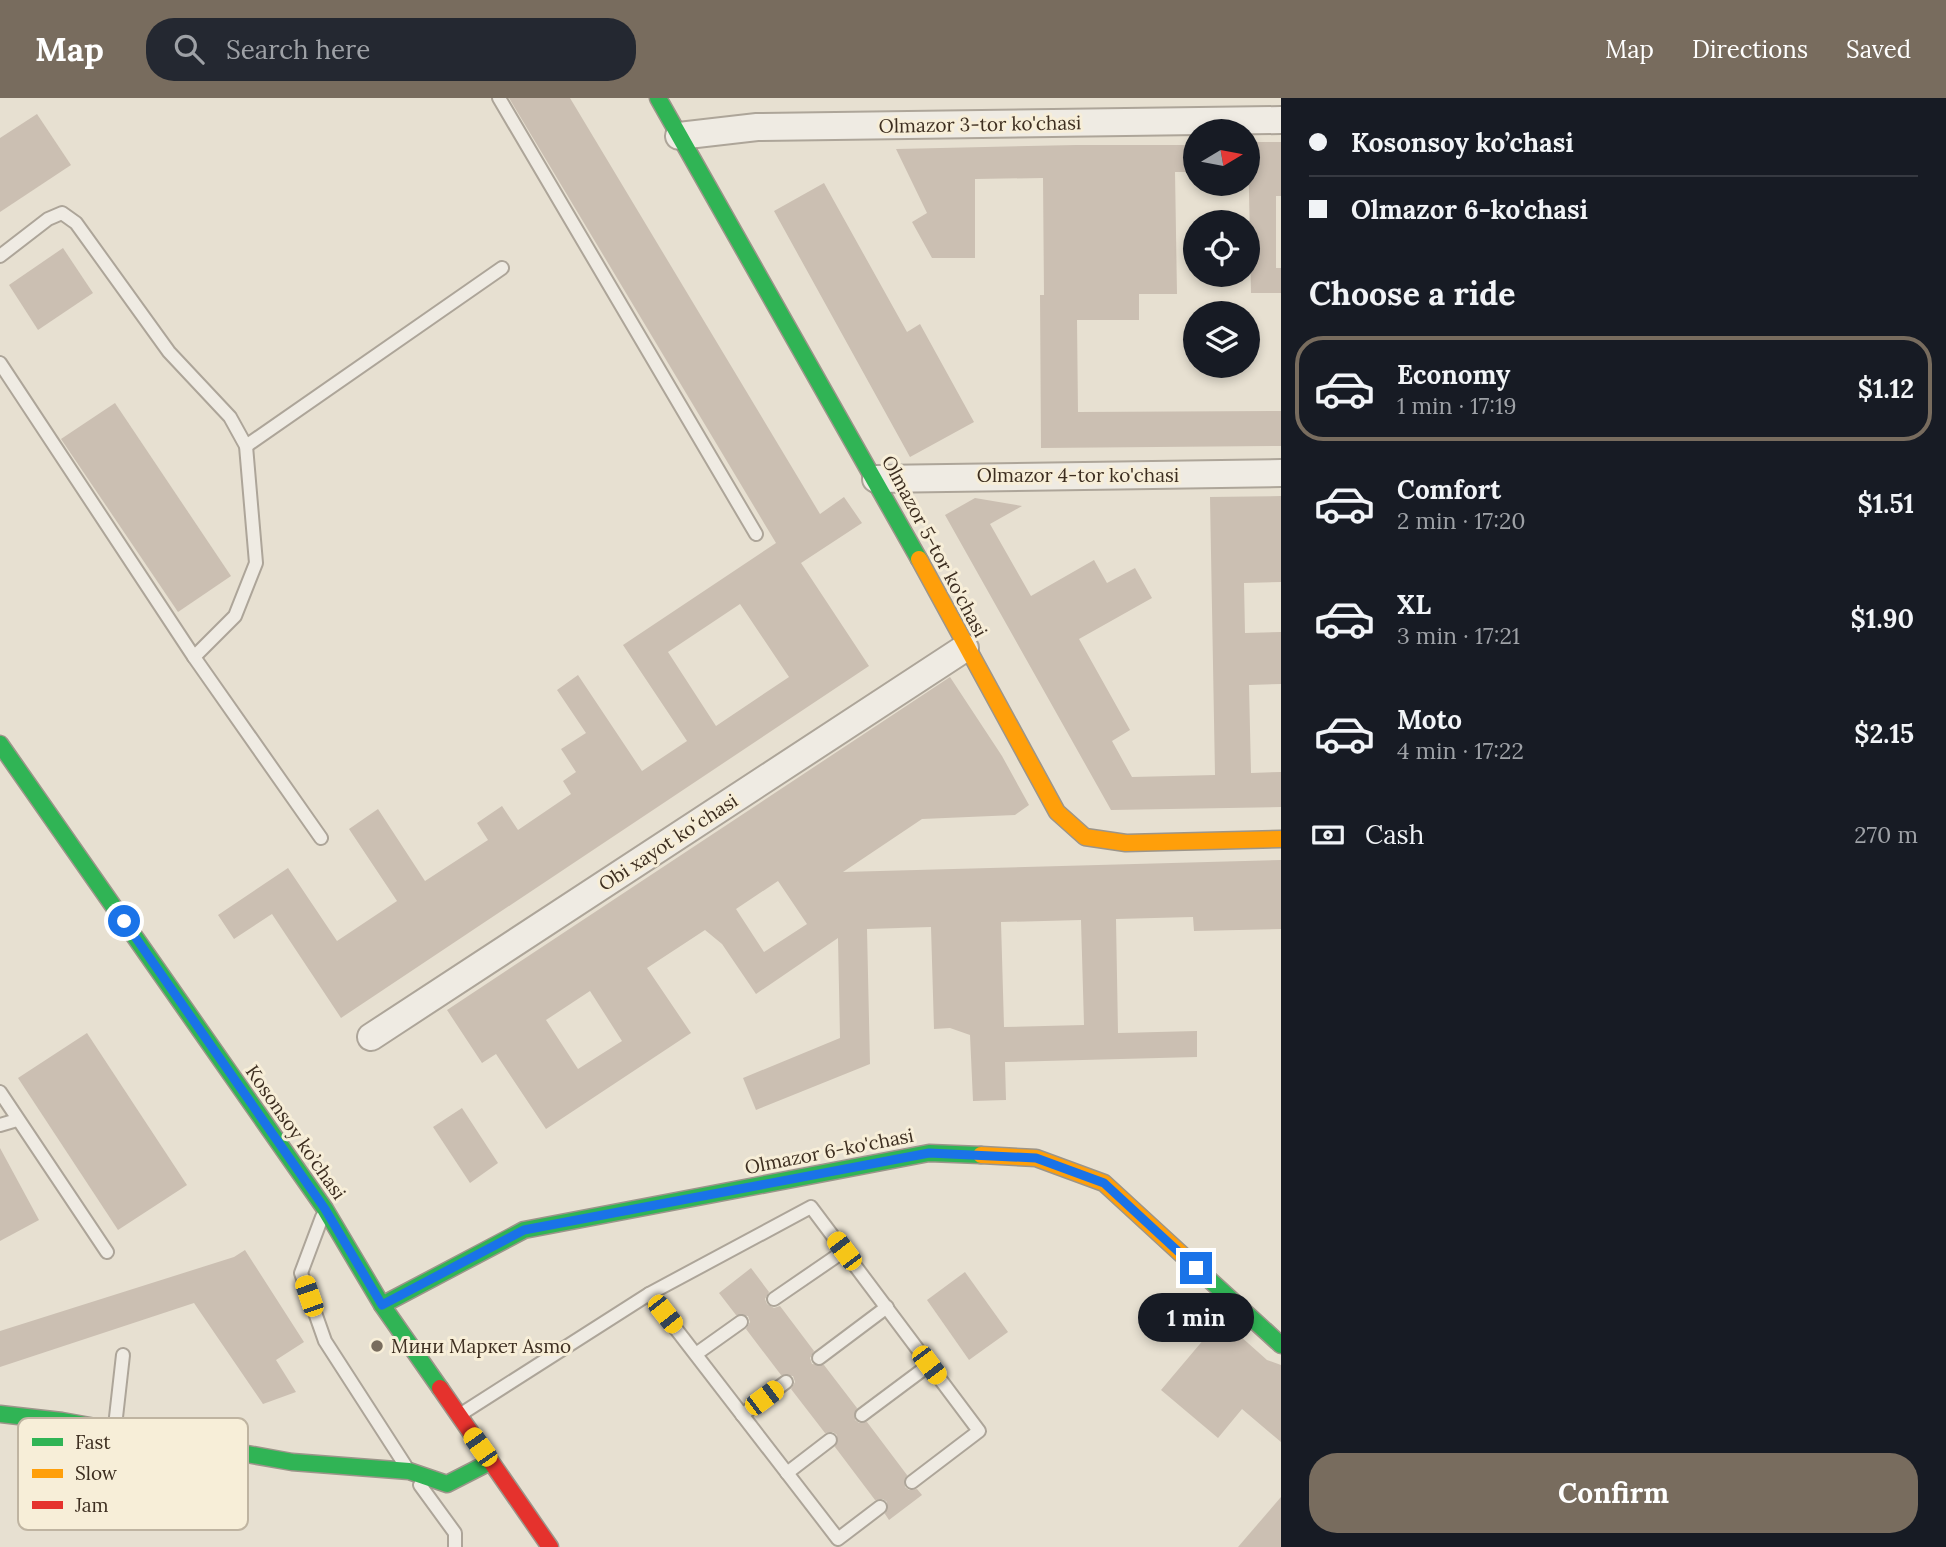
<!DOCTYPE html>
<html lang="en">
<head>
<meta charset="utf-8">
<style>
  :root { --surface:#171b24; --page:#242831; --text:#f1f3f6; --muted:#9ea1a6; --line:#363941; --accent:#786c5e }
  body { margin:0; font-family:Lora,serif; background:var(--page); color:var(--text); height:100vh; display:flex; flex-direction:column; font-size:26px; white-space:nowrap }
  * { box-sizing:border-box; margin:0 }
  p { font-size:23px; color:var(--muted) }
  .icon { flex:none; width:38px; height:38px; fill:none; stroke:currentColor; stroke-width:2; stroke-linecap:round; stroke-linejoin:round }
  .map { position:relative; flex:1; overflow:hidden }
  .sheet { display:flex; flex-direction:column; background:var(--surface); width:665px }
  .sheet>* { flex:none }
  .banner { display:grid; align-content:center; height:154px; padding:0 28px; background:var(--surface) }
  .needle { width:46px; rotate:80deg }
  .fabs { position:absolute; left:1183px; top:21px; display:grid; gap:14px }
  .fabs a { display:grid; place-items:center; width:77px; height:77px; border-radius:50%; background:var(--surface); box-shadow:0 4px 10px #0003; font-size:35px }
  .end { position:absolute; width:32px; height:32px; margin:-16px; border:9px solid #1a73e8; background:#fff; box-shadow:0 0 0 4px #fff }
  .from { border-radius:50% }
  .bubble { position:absolute; height:49px; border-radius:24px; background:var(--surface); box-shadow:0 4px 10px #0003; font-size:23px; font-weight:700; line-height:49px; text-align:center }
  .car { position:absolute; width:21px; height:42px; margin:-21px -10px; border-radius:9px; box-shadow:0 0 5px 2px #0007; background:linear-gradient(#f5c518 24%,#345 0 40%,#f5c518 0 76%,#345 0 86%,#f5c518 0) }
  .banner b { display:flex; align-items:center; gap:24px; height:66px; font-size:26px }
  .banner b+b { border-top:2px solid var(--line) }
  .banner i { width:18px; height:18px; background:var(--text) }
  ul { padding:0; list-style:none }
  li { display:flex; align-items:center; gap:21px; height:105px; margin:0 14px 10px; padding:0 14px; border:4px solid transparent; border-radius:28px }
  li div { flex:1 }
  li b { display:block; font-size:26px }
  li em { font-style:normal; font-weight:700 }
  li.selected { border-color:var(--accent) }
  li>.icon { width:63px; height:63px; stroke-width:1.5 }
  h2 { padding:0 28px; font-size:32px; line-height:84px }
  .pay { display:flex; align-items:center; gap:18px; height:77px; padding:0 28px; font-size:26px }
  .pay p { margin-inline-start:auto }
  .cta { display:flex; gap:14px; margin-top:auto; padding:14px 28px }
  .cta a { flex:1; height:80px; border-radius:28px; background:var(--accent); color:#fff; font-size:28px; font-weight:700; line-height:80px; text-align:center }
  header { display:flex; align-items:center; gap:42px; box-sizing:border-box; height:98px; padding:0 35px; background:var(--accent); color:#fff }
  header strong { font-size:33px }
  nav { display:flex; gap:38px; margin-inline-start:auto; font-size:24px }
  .search { width:490px; height:63px; background:var(--page); display:flex; align-items:center; gap:18px; box-sizing:border-box; padding:0 24px; border-radius:28px; color:var(--muted); font-size:26px }
  main { display:flex; flex:1; min-height:0 }
  .map>svg:first-child { display:block }
</style>
</head>
<body>
<header>
<strong>Map</strong>
<div class="search"><svg class="icon" aria-label="search" viewBox="0 0 24 24"><circle cx="10" cy="10" r="6"/><path d="M15 15l6 6"/></svg>Search here</div>
<nav><a>Map</a><a>Directions</a><a>Saved</a></nav>
</header>
<main>
<div class="map">
<svg width="1281" height="1449" viewBox="0 0 1281 1449">
  <rect width="100%" height="100%" fill="#e7e0d1"/>
  <g fill="#cbbfb2" fill-rule="evenodd">
    <path d="M509 0H570L820 416 844 399 862 425 801 465 869 568 341 920 272 816 234 841 218 817 288 770 337 843 397 803 349 731 378 711 425 783 488 742 477 725 502 708 518 732 571 696 563 683 576 674 561 651 586 635 557 592 578 577 642 673 687 643 623 547 776 445ZM740 506 789 579 716 628 668 554Z"/>
    <polygon points="37,16 71,67 0,114 0,40"/>
    <polygon points="1248,44 1281,44 1281,98 1276,98 1276,170 1281,170 1281,195 1251,195"/>
    <polygon points="1076,47 1195,47 1195,74 1175,74 1177,196 1139,196 1139,222 1077,222 1078,314 1281,313 1281,348 1041,350 1040,197 1044,197 1043,80 975,81 975,160 932,160 912,124 927,115 896,51"/>
    <polygon points="824,85 907,234 920,226 974,324 910,359 774,113"/>
    <polygon points="63,150 93,195 38,232 9,187"/>
    <polygon points="115,305 231,478 178,514 61,341"/>
    <polygon points="1281,398 1281,484 1244,485 1245,535 1281,534 1281,586 1249,587 1251,675 1281,674 1281,709 1111,712 945,417 975,400 1022,408 990,426 1031,498 1094,462 1107,485 1135,470 1152,500 1079,541 1130,632 1112,643 1132,679 1215,677 1210,399"/>
    <path d="M950 579 1002 658 1029 707 1015 717 922 721 843 774 1281 762V831L1194 833 1193 819 1116 821 1118 935 1197 933V959L1005 964 1006 1002 973 1003 970 937 950 930 934 931 931 829 867 831 870 966 756 1012 743 980 840 940 838 840 756 896 722 846 705 832 647 870 691 935 546 1031 496 956 482 965 447 912ZM778 783 807 826 764 854 736 811ZM1081 822 1084 927 1004 929 1001 824ZM590 893 622 943 578 971 546 922Z"/>
    <polygon points="87,935 187,1087 118,1132 18,980"/>
    <polygon points="462,1010 498,1065 470,1085 433,1029"/>
    <polygon points="0,1050 39,1122 0,1143"/>
    <polygon points="245,1152 304,1244 276,1262 296,1294 263,1306 194,1205 0,1269 0,1233 234,1159"/>
    <polygon points="751,1170 769,1194 765,1201 767,1206 774,1210 780,1208 814,1253 810,1260 812,1266 824,1267 857,1310 855,1322 859,1325 867,1324 907,1377 905,1389 909,1392 917,1391 922,1397 889,1422 885,1416 887,1404 883,1401 875,1402 835,1349 837,1337 833,1334 825,1335 791,1291 795,1284 793,1278 781,1277 746,1231 750,1224 748,1218 736,1217 719,1195"/>
    <polygon points="965,1174 1008,1234 969,1262 927,1202"/>
    <polygon points="1221,1221 1267,1262 1281,1267 1281,1344 1242,1311 1218,1340 1161,1292"/>
    <polygon points="1281,1399 1281,1449 1238,1449"/>
  </g>
  <g fill="none" stroke-linecap="round" stroke-linejoin="round">
    <defs>
      <g id="lane">
        <polyline points="499,0 756,436"/>
        <polyline points="0,158 48,121 62,115 76,125 169,254 230,319 246,348 256,465 235,518 194,559"/>
        <polyline points="0,265 194,559 321,740"/>
        <polyline points="246,348 502,170"/>
        <polyline points="0,994 107,1154"/>
        <polyline points="0,1027 17,1022"/>
        <polyline points="322,1119 301,1175 325,1243 405,1367"/>
        <polyline points="649,1196 811,1109 979,1333 912,1384"/>
        <polyline points="774,1201 844,1153"/>
        <polyline points="696,1256 741,1224"/>
        <polyline points="819,1260 887,1209"/>
        <polyline points="461,1316 649,1196 838,1441 880,1409"/>
        <polyline points="742,1317 786,1284"/>
        <polyline points="862,1317 929,1267"/>
        <polyline points="115,1328 123,1257"/>
        <polyline points="787,1375 830,1342"/>
        <polyline points="420,1387 455,1435 455,1449"/>
      </g>
      <g id="street">
        <polyline points="679,38 757,29 1281,22"/>
        <polyline points="876,381 1281,375"/>
        <polyline points="371,939 965,550"/>
      </g>
      <g id="fast">
        <polyline points="658,0 919,461"/>
        <polyline points="0,646 325,1111 382,1207 440,1290"/>
        <polyline points="1190,1164 1281,1247"/>
        <polyline points="382,1207 524,1132 929,1055 981,1057"/>
        <polyline points="0,1316 62,1323 292,1364 409,1373 447,1386 490,1364"/>
      </g>
      <g id="slow">
        <polyline points="919,461 1057,714 1085,739 1126,745 1281,741"/>
        <polyline points="981,1057 1036,1060 1104,1085 1190,1164"/>
      </g>
      <polyline id="jam" points="440,1290 550,1449"/>
    </defs>
    <use href="#lane" stroke="#ada599" stroke-width="16"/>
    <use href="#street" stroke="#ada599" stroke-width="30"/>
    <use href="#fast" stroke="#9c958a" stroke-width="19"/>
    <use href="#slow" stroke="#9c958a" stroke-width="19"/>
    <use href="#jam" stroke="#9c958a" stroke-width="19"/>
    <use href="#lane" stroke="#efebe3" stroke-width="12"/>
    <use href="#street" stroke="#efebe3" stroke-width="26"/>
    <use href="#fast" stroke="#30b455" stroke-width="16"/>
    <use href="#slow" stroke="#ff9f0a" stroke-width="16"/>
    <use href="#jam" stroke="#e5322d" stroke-width="16"/>
  </g>
  <g fill="none" stroke-linecap="round" stroke-linejoin="round">
    <polyline stroke="#1a73e8" stroke-width="9" points="124,823 325,1111 382,1207 524,1132 929,1055 1036,1060 1104,1085 1196,1170"/>
  </g>
  <circle fill="#786c5e" stroke="#f7eed8" stroke-width="2.5" cx="377" cy="1248" r="7"/>
  <g text-anchor="middle" dominant-baseline="central" stroke-width="6" stroke-linejoin="round" paint-order="stroke">
    <g font-size="19" fill="#3d2e20" stroke="#f7eed8">
      <text transform="translate(980 26) rotate(-1)">Olmazor 3-tor ko'chasi</text>
      <text x="1078" y="377">Olmazor 4-tor ko'chasi</text>
      <text transform="translate(935 448) rotate(62)">Olmazor 5-tor ko'chasi</text>
      <text transform="translate(668 744) rotate(-33)">Obi xayot koʻchasi</text>
      <text transform="translate(296 1034) rotate(55)">Kosonsoy ko’chasi</text>
      <text transform="translate(829 1053) rotate(-11)">Olmazor 6-ko'chasi</text>
    </g>
    <g font-size="19" fill="#3d2e20" stroke="#f7eed8" text-anchor="start">
      <text x="391" y="1248">Мини Маркет Asmo</text>
    </g>
  </g>
  <rect x="18" y="1320" width="230" height="112" rx="10" fill="#f7eed8" stroke="#bfb4a1" stroke-width="2"/>
  <rect x="32" y="1340" width="31" height="8" fill="#30b455"/>
  <rect x="32" y="1371" width="31" height="9" fill="#ff9f0a"/>
  <rect x="32" y="1403" width="31" height="8" fill="#e5322d"/>
  <g font-size="19" fill="#3d2e20">
    <text x="75" y="1351">Fast</text>
    <text x="75" y="1382">Slow</text>
    <text x="75" y="1414">Jam</text>
  </g>
</svg>
<div class="fabs">
<a><svg class="needle" viewBox="-14 -14 28 28"><path d="M0-13l5 13h-10z" fill="#e53935"/><path d="M0 13l5-13h-10z" fill="#9ea1a6"/></svg></a>
<a><svg class="icon" aria-label="locate" viewBox="0 0 24 24"><circle cx="12" cy="12" r="6"/><path d="M12 2v4M12 18v4M2 12h4M18 12h4"/></svg></a>
<a><svg class="icon" aria-label="layers" viewBox="0 0 24 24"><path d="M12 4l9 5-9 5-9-5zM3 14l9 5 9-5"/></svg></a>
</div>
<i class="end from" style="left:124px;top:823px"></i>
<i class="end" style="left:1196px;top:1170px"></i>
<div class="bubble" style="left:1138px;top:1195px;width:116px">1 min</div>
<i class="car" style="left:844px;top:1153px;rotate:323deg"></i>
<i class="car" style="left:309px;top:1198px;rotate:341deg"></i>
<i class="car" style="left:665px;top:1216px;rotate:142deg"></i>
<i class="car" style="left:929px;top:1267px;rotate:143deg"></i>
<i class="car" style="left:764px;top:1300px;rotate:53deg"></i>
<i class="car" style="left:480px;top:1349px;rotate:325deg"></i>
</div>
<section class="sheet">
<div class="banner">
<b><i class="from"></i>Kosonsoy ko’chasi</b>
<b><i></i>Olmazor 6-ko'chasi</b>
</div>
<h2>Choose a ride</h2>
<ul>
<li class="selected"><svg class="icon" aria-label="car" viewBox="0 0 24 24"><path d="M5 17H2v-5l4-1 3-4h7l3 4 3 1v5h-3M9 17h6M6 11h13"/><circle cx="7" cy="17" r="2"/><circle cx="17" cy="17" r="2"/></svg><div><b>Economy</b><p>1 min · 17:19</p></div><em>$1.12</em></li>
<li><svg class="icon" aria-label="car" viewBox="0 0 24 24"><path d="M5 17H2v-5l4-1 3-4h7l3 4 3 1v5h-3M9 17h6M6 11h13"/><circle cx="7" cy="17" r="2"/><circle cx="17" cy="17" r="2"/></svg><div><b>Comfort</b><p>2 min · 17:20</p></div><em>$1.51</em></li>
<li><svg class="icon" aria-label="car" viewBox="0 0 24 24"><path d="M5 17H2v-5l4-1 3-4h7l3 4 3 1v5h-3M9 17h6M6 11h13"/><circle cx="7" cy="17" r="2"/><circle cx="17" cy="17" r="2"/></svg><div><b>XL</b><p>3 min · 17:21</p></div><em>$1.90</em></li>
<li><svg class="icon" aria-label="car" viewBox="0 0 24 24"><path d="M5 17H2v-5l4-1 3-4h7l3 4 3 1v5h-3M9 17h6M6 11h13"/><circle cx="7" cy="17" r="2"/><circle cx="17" cy="17" r="2"/></svg><div><b>Moto</b><p>4 min · 17:22</p></div><em>$2.15</em></li>
</ul>
<div class="pay"><svg class="icon" aria-label="cash" viewBox="0 0 24 24"><path d="M3 7h18v10H3z"/><circle cx="12" cy="12" r="2"/></svg>Cash<p>270 m</p></div>
<div class="cta"><a>Confirm</a></div>
</section>
</main>
</body>
</html>
